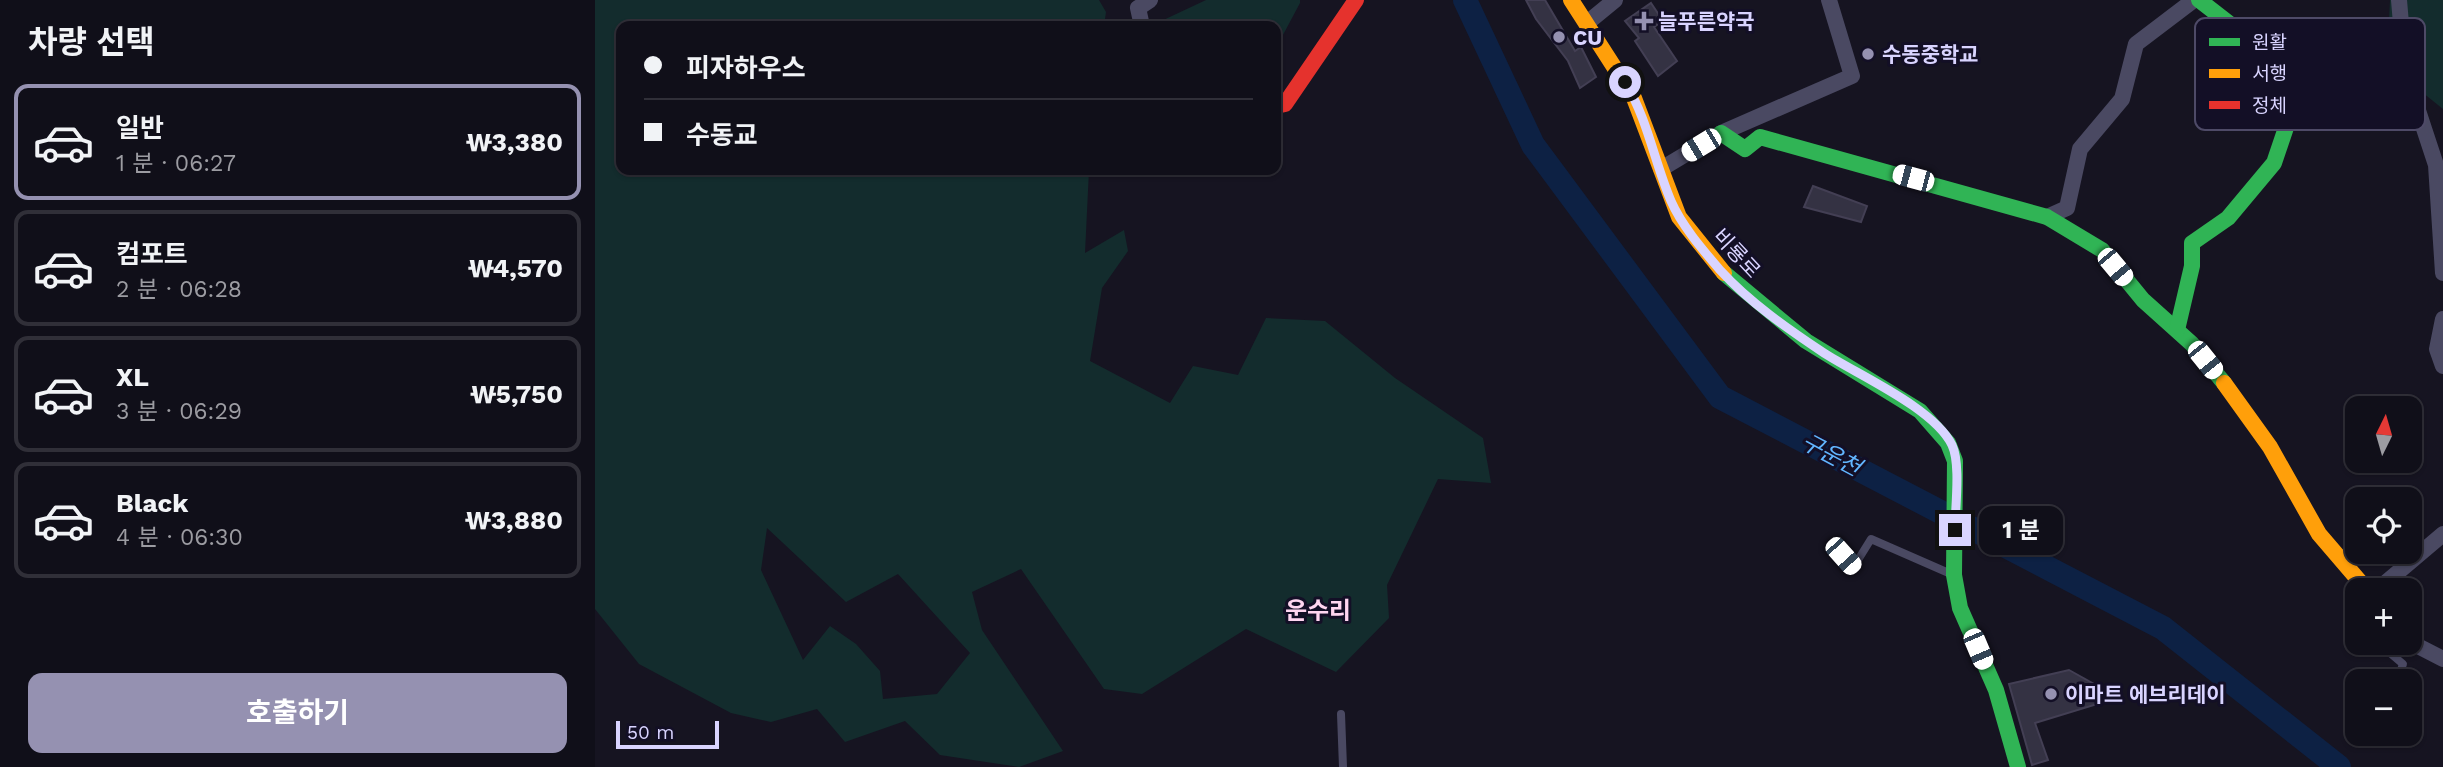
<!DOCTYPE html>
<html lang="ko">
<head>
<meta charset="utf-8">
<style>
  :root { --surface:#100f19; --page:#191822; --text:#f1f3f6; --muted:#9c9ca2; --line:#302f38; --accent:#9591b1 }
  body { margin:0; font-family:"Work Sans","Noto Sans KR",sans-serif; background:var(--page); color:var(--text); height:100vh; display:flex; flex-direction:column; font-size:26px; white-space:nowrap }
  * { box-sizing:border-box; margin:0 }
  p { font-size:23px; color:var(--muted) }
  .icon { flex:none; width:38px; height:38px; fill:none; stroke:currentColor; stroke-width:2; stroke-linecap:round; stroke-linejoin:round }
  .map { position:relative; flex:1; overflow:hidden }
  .panel { display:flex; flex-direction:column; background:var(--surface); width:595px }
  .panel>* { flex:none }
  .hud { position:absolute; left:21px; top:21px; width:665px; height:154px; border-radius:14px; box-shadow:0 2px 5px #0004,0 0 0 2px var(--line); display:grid; align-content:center; height:154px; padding:0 28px; background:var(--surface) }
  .needle { width:46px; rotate:5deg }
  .buttons { position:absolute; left:1750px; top:396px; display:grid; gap:14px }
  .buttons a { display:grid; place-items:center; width:77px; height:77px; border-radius:14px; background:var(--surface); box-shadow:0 2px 5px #0004,0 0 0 2px var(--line); font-size:35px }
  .scale { position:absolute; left:21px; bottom:18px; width:103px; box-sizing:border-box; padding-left:7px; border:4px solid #d9d4ff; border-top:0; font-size:19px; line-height:24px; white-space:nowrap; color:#d9d4ff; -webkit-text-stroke:5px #130f26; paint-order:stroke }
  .end { position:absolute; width:32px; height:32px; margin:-16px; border:9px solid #d9d4ff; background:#111; box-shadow:0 0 0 4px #111 }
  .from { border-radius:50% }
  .bubble { position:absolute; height:49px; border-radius:14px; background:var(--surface); box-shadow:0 2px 5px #0004,0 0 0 2px var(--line); font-size:23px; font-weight:700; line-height:49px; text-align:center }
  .car { position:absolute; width:21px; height:42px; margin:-21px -10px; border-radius:9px; box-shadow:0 0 5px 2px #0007; background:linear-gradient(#fff 24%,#345 0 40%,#fff 0 76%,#345 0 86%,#fff 0) }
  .hud b { display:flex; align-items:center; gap:24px; height:66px; font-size:26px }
  .hud b+b { border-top:2px solid var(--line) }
  .hud i { width:18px; height:18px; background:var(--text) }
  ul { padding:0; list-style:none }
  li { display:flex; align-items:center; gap:21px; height:116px; margin:0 14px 10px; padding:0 14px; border:4px solid var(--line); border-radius:14px }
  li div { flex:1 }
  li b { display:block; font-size:26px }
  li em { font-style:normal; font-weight:700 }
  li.on { border-color:var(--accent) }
  li>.icon { width:63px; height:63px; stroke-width:1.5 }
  h2 { padding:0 28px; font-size:32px; line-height:84px }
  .primary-button { display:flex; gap:14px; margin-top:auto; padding:14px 28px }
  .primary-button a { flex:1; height:80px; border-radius:14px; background:var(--accent); color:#fff; font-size:28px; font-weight:700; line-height:80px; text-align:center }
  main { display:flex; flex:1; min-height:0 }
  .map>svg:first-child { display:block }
</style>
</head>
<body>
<main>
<section class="panel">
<h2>차량 선택</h2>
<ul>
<li class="on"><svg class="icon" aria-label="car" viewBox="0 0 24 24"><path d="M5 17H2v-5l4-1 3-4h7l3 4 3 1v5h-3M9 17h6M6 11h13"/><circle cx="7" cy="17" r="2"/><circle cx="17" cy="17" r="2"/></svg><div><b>일반</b><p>1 분 · 06:27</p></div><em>₩3,380</em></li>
<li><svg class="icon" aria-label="car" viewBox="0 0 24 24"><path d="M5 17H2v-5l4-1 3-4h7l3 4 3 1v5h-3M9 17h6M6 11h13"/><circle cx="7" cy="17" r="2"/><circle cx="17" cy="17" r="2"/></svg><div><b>컴포트</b><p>2 분 · 06:28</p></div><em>₩4,570</em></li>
<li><svg class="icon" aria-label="car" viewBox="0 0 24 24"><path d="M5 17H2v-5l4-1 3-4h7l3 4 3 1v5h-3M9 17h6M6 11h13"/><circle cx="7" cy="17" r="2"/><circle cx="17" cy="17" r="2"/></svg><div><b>XL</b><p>3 분 · 06:29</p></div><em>₩5,750</em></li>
<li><svg class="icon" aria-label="car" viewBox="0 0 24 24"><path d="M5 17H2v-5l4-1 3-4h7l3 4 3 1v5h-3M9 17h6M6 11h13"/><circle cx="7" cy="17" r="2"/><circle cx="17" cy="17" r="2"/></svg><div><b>Black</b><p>4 분 · 06:30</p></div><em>₩3,880</em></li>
</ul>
<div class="primary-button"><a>호출하기</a></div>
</section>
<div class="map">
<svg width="1848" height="767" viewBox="0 0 1848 767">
  <rect width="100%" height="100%" fill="#161421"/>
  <g fill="#132c2d" fill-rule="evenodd">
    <path d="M0 0H504L511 12 509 26H26V170H494L490 253 529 230 533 251 507 288 495 361 575 403 598 366 643 375 671 318 730 321 800 378 888 438 896 483 843 479 792 585 794 618 741 672 651 629 547 694 509 689 426 569 377 592 387 630 468 751 424 767 345 755 310 721 250 742 222 709 176 722 136 713 44 664 0 609ZM172 528 251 602 303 574 375 653 342 694 288 699 285 671 261 644 235 626 208 660 166 570Z"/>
    <polygon points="611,0 705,0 705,3 681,48 681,26 564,26 562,23"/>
    <polygon points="1795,0 1848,0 1848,109 1792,64"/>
  </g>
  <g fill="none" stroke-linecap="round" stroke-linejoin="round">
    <polyline stroke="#0d2144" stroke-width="24" points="870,0 938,145 1125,397 1568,628 1744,767"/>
  </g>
  <g fill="#343243" stroke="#433f54" stroke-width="2">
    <polygon points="931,0 950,0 980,51 986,47 1001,77 985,88 973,61 941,19"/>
    <polygon points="1056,3 1068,21 1059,27 1082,61 1063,76 1040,41 1044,38 1030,21"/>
    <polygon points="1218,186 1272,206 1266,222 1209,207"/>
    <polygon points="1474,670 1499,684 1509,702 1440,723 1453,760 1437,765 1414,684"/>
  </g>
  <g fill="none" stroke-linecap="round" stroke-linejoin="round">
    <g stroke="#4a4962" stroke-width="8">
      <polyline points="1237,544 1258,568 1276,539 1356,574"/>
      <polyline points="1793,642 1788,647 1808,664 1802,681"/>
      <polyline points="746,714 748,767"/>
    </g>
    <g stroke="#4a4962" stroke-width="16">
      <polyline points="1804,0 1810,71 1841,165 1848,273"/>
      <polyline points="992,23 1020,0"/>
      <polyline points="547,26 543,8 555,0"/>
      <polyline points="1066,169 1126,133 1257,76 1234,0"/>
      <polyline points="1452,217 1472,208 1485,149 1527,99 1541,44 1599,0"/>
      <polyline points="1848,319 1842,349 1848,366"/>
      <polyline points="1782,590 1848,534"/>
      <polyline points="1815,642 1848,659"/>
    </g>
    <g stroke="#30b455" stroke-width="16">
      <polyline points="1126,133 1150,149 1165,137 1452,217 1507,250 1548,300 1597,344 1629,383"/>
      <polyline points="1129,273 1211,341 1325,411 1353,443 1360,461 1359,575 1365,608 1401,690 1423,767"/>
      <polyline points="1582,330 1597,266 1597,243 1633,218 1679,163 1701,98 1688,49 1644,31 1604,0"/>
    </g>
    <g stroke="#ff9f0a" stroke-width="16">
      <polyline points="976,0 1039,98 1084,217 1129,273"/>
      <polyline points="1629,383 1675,447 1724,534 1772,590"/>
    </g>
    <polyline stroke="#e5322d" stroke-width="16" points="681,106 690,104 761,0"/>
  </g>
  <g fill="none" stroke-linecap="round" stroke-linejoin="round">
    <path stroke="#d9d4ff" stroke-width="9" d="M1030 82C1053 120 1059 161 1076 201 1087 226 1107 249 1125 270 1154 302 1193 329 1229 353 1263 375 1339 408 1357 445 1366 464 1360 508 1360 530"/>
  </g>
  <g fill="#9591b1" stroke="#130f26" stroke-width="2.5">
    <path d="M1045.5 10.5h7v7h7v7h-7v7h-7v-7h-7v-7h7z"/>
    <circle cx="964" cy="37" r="7"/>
    <circle cx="1273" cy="54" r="7"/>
    <circle cx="1456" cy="694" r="7"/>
  </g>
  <g text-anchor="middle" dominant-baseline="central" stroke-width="6" stroke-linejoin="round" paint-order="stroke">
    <g font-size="21" font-weight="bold" fill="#d9d4ff" stroke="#130f26" text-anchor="start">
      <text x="1063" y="21">늘푸른약국</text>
      <text x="978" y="37">CU</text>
      <text x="1287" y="54">수동중학교</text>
      <text x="1470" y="694">이마트 에브리데이</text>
    </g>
    <g font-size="21" fill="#d9d4ff" stroke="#130f26">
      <text transform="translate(1142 253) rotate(47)">비룡로</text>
    </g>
    <g font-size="23" font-style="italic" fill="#62b6ff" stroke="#130f26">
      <text transform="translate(1236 455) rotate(28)">구운천</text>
    </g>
    <g font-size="24" font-weight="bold" fill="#ffd6f0" stroke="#130f26">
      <text x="723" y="611">운수리</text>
    </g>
  </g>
  <rect x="1600" y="18" width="230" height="112" rx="10" fill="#130f26" stroke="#4e4a67" stroke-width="2"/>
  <rect x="1614" y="38" width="31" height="8" fill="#30b455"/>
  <rect x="1614" y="69" width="31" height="9" fill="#ff9f0a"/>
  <rect x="1614" y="101" width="31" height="8" fill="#e5322d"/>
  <g font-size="19" fill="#d9d4ff">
    <text x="1657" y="49">원활</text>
    <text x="1657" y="80">서행</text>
    <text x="1657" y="112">정체</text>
  </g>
</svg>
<div class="buttons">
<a><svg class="needle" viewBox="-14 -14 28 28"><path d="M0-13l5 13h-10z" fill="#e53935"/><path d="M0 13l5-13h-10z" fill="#9c9ca2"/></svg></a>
<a><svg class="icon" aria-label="locate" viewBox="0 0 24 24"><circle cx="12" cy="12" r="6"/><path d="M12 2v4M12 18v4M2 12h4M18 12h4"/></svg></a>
<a>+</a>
<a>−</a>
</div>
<div class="scale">50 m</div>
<i class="end from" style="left:1030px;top:82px"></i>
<i class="end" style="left:1360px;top:530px"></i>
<div class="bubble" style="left:1384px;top:506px;width:84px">1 분</div>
<i class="car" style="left:1106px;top:145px;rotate:239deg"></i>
<i class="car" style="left:1318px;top:178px;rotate:285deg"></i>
<i class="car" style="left:1520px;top:267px;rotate:140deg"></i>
<i class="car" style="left:1610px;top:360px;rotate:141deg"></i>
<i class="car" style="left:1248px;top:556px;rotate:138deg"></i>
<i class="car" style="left:1383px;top:649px;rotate:157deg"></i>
<div class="hud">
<b><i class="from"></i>피자하우스</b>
<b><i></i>수동교</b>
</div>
</div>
</main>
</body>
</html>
